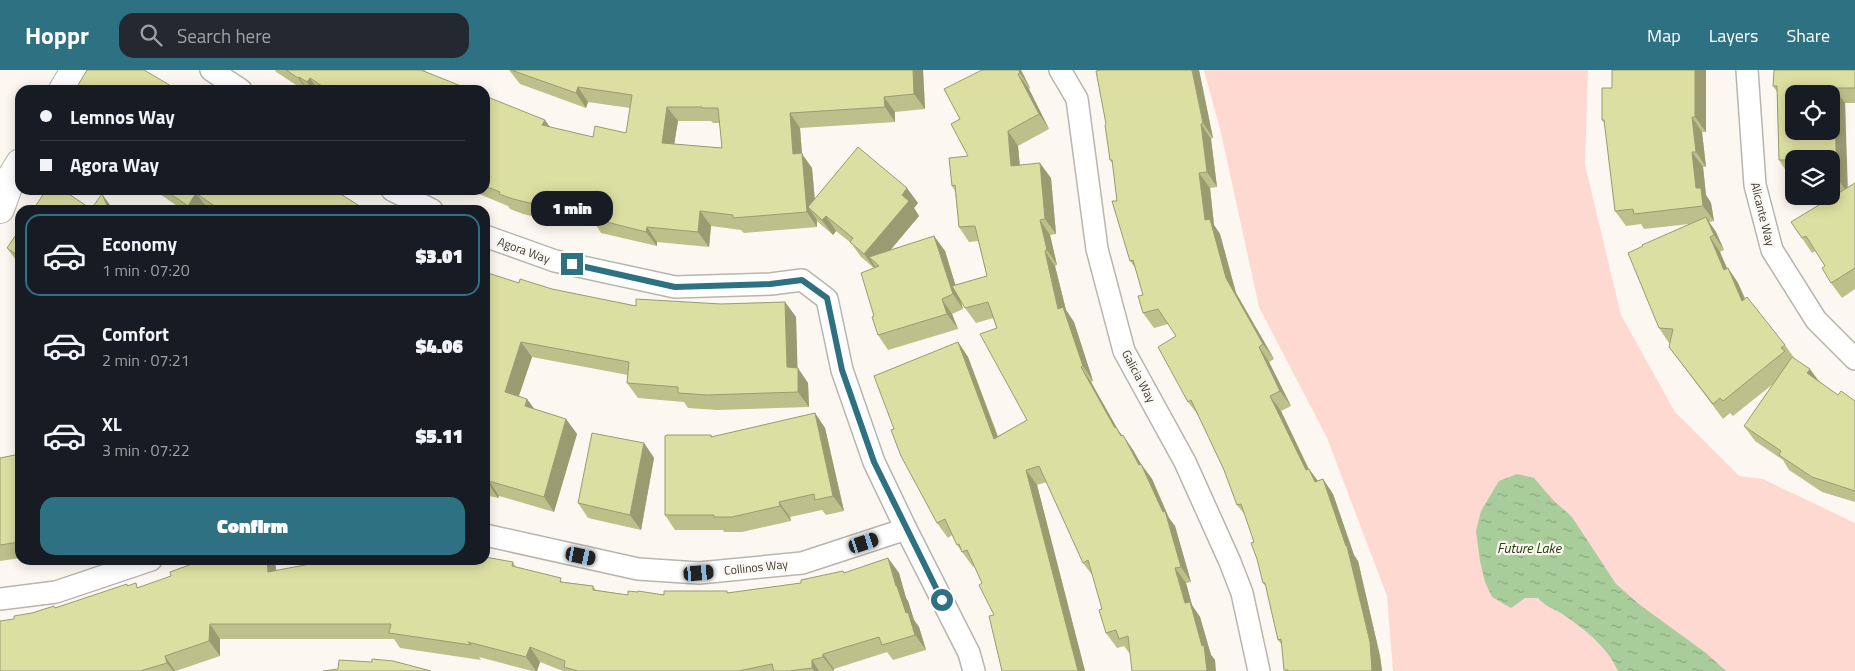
<!DOCTYPE html>
<html lang="en">
<head>
<meta charset="utf-8">
<style>
  :root { --surface:#171b24; --page:#242831; --text:#f1f3f6; --muted:#9ea1a6; --line:#363941; --accent:#2e7182 }
  body { margin:0; font-family:"Titillium Web",sans-serif; background:var(--page); color:var(--text); height:100vh; display:flex; flex-direction:column; font-size:19px; white-space:nowrap }
  * { box-sizing:border-box; margin:0 }
  p { font-size:16px; color:var(--muted) }
  .icon { flex:none; width:28px; height:28px; fill:none; stroke:currentColor; stroke-width:2; stroke-linecap:round; stroke-linejoin:round }
  .map { position:relative; flex:1; overflow:hidden }
  .drawer { position:absolute; left:15px; top:135px; width:475px; height:360px; display:flex; flex-direction:column; background:var(--surface); border-radius:15px; box-shadow:0 2px 12px #0003 }
  .drawer>* { flex:none }
  .banner { position:absolute; left:15px; top:15px; width:475px; height:110px; border-radius:15px; box-shadow:0 2px 12px #0003; display:grid; align-content:center; height:110px; padding:0 25px; background:var(--surface) }
  .tools { position:absolute; left:1785px; top:15px; display:grid; gap:10px }
  .tools a { display:grid; place-items:center; width:55px; height:55px; border-radius:10px; background:var(--surface); box-shadow:0 2px 12px #0003; font-size:25px }
  .end { position:absolute; width:22px; height:22px; margin:-11px; border:6px solid #2e7182; background:#fff; box-shadow:0 0 0 2px #fff }
  .from { border-radius:50% }
  .bubble { position:absolute; height:35px; border-radius:15px; background:var(--surface); box-shadow:0 2px 12px #0003; font-size:16px; font-weight:800; line-height:35px; text-align:center }
  .car { position:absolute; width:15px; height:30px; margin:-15px -8px; border-radius:6px; box-shadow:0 0 4px 1px #0007; background:linear-gradient(#222 24%,#8ab4d8 0 40%,#222 0 76%,#8ab4d8 0 86%,#222 0) }
  .banner b { display:flex; align-items:center; gap:18px; height:48px; font-size:19px }
  .banner b+b { border-top:1px solid var(--line) }
  .banner i { width:12px; height:12px; background:var(--text) }
  ul { padding:9px 0 0; list-style:none }
  li { display:flex; align-items:center; gap:15px; height:82px; margin:0 10px 8px; padding:0 15px; border:2px solid transparent; border-radius:15px }
  li div { flex:1 }
  li b { display:block; font-size:19px }
  li em { font-style:normal; font-weight:800 }
  li.on { border-color:var(--accent) }
  li>.icon { width:45px; height:45px; stroke-width:1.5 }
  .cta { display:flex; gap:10px; margin-top:auto; padding:10px 25px }
  .cta a { flex:1; height:58px; border-radius:15px; background:var(--accent); color:#fff; font-size:20px; font-weight:800; line-height:58px; text-align:center }
  header { display:flex; align-items:center; gap:30px; box-sizing:border-box; height:70px; padding:0 25px; background:var(--accent); color:#fff }
  header strong { font-size:24px }
  nav { display:flex; gap:28px; margin-inline-start:auto; font-size:18px }
  .search { width:350px; height:45px; background:var(--page); display:flex; align-items:center; gap:12px; box-sizing:border-box; padding:0 18px; border-radius:15px; color:var(--muted); font-size:19px }
  .map>svg:first-child { display:block }
</style>
</head>
<body>
<header>
<strong>Hoppr</strong>
<div class="search"><svg class="icon" aria-label="search" viewBox="0 0 24 24"><circle cx="10" cy="10" r="6"/><path d="M15 15l6 6"/></svg>Search here</div>
<nav><a>Map</a><a>Layers</a><a>Share</a></nav>
</header>
<div class="map">
<svg width="1855" height="601" viewBox="0 0 1855 601">
  <defs>
    <pattern id="water-ripples" width="26" height="14" patternUnits="userSpaceOnUse" patternTransform="scale(1.25)"><rect width="26" height="14" fill="#a8cd9a"/><path d="M2 4q2-2 4 0t4 0M15 11q2-2 4 0t4 0" fill="none" stroke="#8aa87f"/></pattern>
  </defs>
  <rect width="100%" height="100%" fill="#fcf8f1"/>
  <polygon fill="#fed9d2" points="1204,0 1588,0 1585,95 1621,245 1675,342 1739,406 1763,409 1855,453 1855,601 1393,601 1387,526 1327,368 1259,237 1221,63"/>
  <path fill="url(#water-ripples)" d="M1517 404 1534 408 1553 430 1572 447 1616 514 1640 535 1706 583 1726 601H1618C1607 576 1583 558 1561 543 1552 538 1545 536 1538 528H1525L1511 538 1492 527 1485 512 1480 491 1476 461 1481 441 1499 411Z"/>
  <g fill="none" stroke-linecap="round" stroke-linejoin="round">
    <defs>
      <g id="street">
        <polyline points="211,0 241,20"/>
        <polyline points="1060,0 1077,29 1097,179 1124,281 1185,392 1230,492 1242,523 1259,601"/>
        <polyline points="1747,0 1755,115 1772,180 1816,250 1855,289"/>
        <polyline points="392,120 432,140"/>
        <polyline points="485,166 555,191 675,217 771,214 802,210 827,229 842,300 874,392 906,459 969,583 974,601"/>
        <polyline points="485,465 638,499 699,503 802,493 906,459"/>
        <polyline points="0,529 56,522 151,490"/>
      </g>
      <g id="secondary">
        <polyline points="63,20 75,0"/>
        <polyline points="0,139 12,106 20,93"/>
      </g>
    </defs>
    <use href="#street" stroke="#b8b5ae" stroke-width="24"/>
    <use href="#secondary" stroke="#b8b5ae" stroke-width="30"/>
    <use href="#street" stroke="#fff" stroke-width="21"/>
    <use href="#secondary" stroke="#fff" stroke-width="28"/>
  </g>
  <g fill="#bcc08a" fill-rule="evenodd">
    <polygon points="275,0 425,0 426,2 471,20 304,20 276,2"/>
    <path d="M509 0H923L925 39 895 42V52L800 58 802 84 812 98 815 129 918 133 914 138 919 146 890 180 934 166 945 181 955 215 987 206 978 171 969 172 959 157 955 121 952 116 968 86 960 49 1021 0 1030 18 1029 19 1049 59 1018 76 1020 95 1051 108 1056 164 1050 165 1057 195 1055 196 1066 240 1074 252 1093 311 1091 312 1118 360 1133 380 1141 394 1152 409 1169 448 1175 456 1191 512 1186 513 1192 535 1200 547 1211 585 1215 590 1130 584 1124 576 1117 578 1106 563 1102 539 1093 506 1083 493 1047 412 1037 415 1085 601H1002L994 545 982 513 974 496 973 497 968 490 957 475 952 465 948 468 937 453 894 359 958 272 968 287 998 366 1027 350 993 248 976 253 965 238 961 230 963 239 952 244 958 259 888 280 878 265 874 246V198L861 187 851 173 836 161 833 165 818 152 817 150V157L744 163 741 160 711 156 709 177 657 172V176L601 163 596 155 567 149 566 154 523 144 510 139 508 136 472 121 471 123 463 120H485V26L549 57 593 67 626 63 630 38 588 32 586 38 520 14ZM678 51H711L713 53H720L722 78 674 74Z"/>
    <polygon points="1199,0 1213,68 1211,69 1217,117 1210,118 1214,155 1220,164 1236,223 1274,289 1269,292 1291,336 1281,341 1309,399 1318,411 1323,409 1333,424 1354,485 1358,491 1380,586 1382,601 1285,601 1284,600 1282,575 1278,570 1266,517 1263,513 1254,472 1245,445 1237,435 1224,400 1199,346 1188,332 1176,266 1168,254 1154,258 1143,243 1143,225 1136,199 1130,191 1117,131 1113,94 1110,90 1106,54"/>
    <polygon points="1612,0 1706,0 1706,62 1702,62 1706,97 1703,97 1706,125 1711,133 1714,151 1709,152 1716,162 1724,180 1720,182 1727,198 1728,198 1738,213 1745,228 1785,275 1795,289 1819,311 1838,325 1855,331 1855,432 1822,422 1789,400 1783,390 1755,371 1744,356 1773,314 1733,346 1730,343 1723,349 1669,277 1670,273 1669,273 1659,258 1643,176 1689,154 1644,159 1641,154 1626,156 1615,141 1605,54 1602,50 1612,18"/>
    <polygon points="1855,0 1855,33 1845,33 1847,118 1855,113 1855,219 1842,228 1831,213 1825,196 1815,181 1812,183 1791,152 1838,124 1831,124 1831,89 1794,89 1794,113 1779,90 1777,22 1773,16"/>
    <polygon points="154,120 334,120 366,140 209,140 207,138 206,140 183,140"/>
    <polygon points="20,159 20,194 18,193 7,178"/>
    <polygon points="485,197 490,204 519,213 636,236 721,234 785,232 796,247 797,298 808,313 809,337 717,340 688,338 684,332 638,328 627,313 628,305 532,287 519,326 527,329 534,339 566,349 577,364 554,442 499,426 498,428 485,425"/>
    <polygon points="815,343 825,358 844,441 826,445 822,440 790,447 791,451 742,462 724,462 723,460 675,460 665,445 711,365 713,367"/>
    <polygon points="644,373 654,388 641,460 588,448 578,433"/>
    <polygon points="20,384 20,488 0,491 0,388"/>
    <polygon points="888,488 899,503 906,528 908,531 914,550 919,557 926,580 893,590 887,582 834,599 834,601 563,601 540,592 537,601 532,601 479,587 481,590 400,578 394,569 220,569 220,586 176,601 0,601 14,549 32,543 55,538 128,516 139,517 275,492 276,500 513,492 516,497 564,512 593,516 596,520 628,525 728,523 801,513 843,501 845,503"/>
  </g>
  <g fill="#999c71">
    <polygon points="913,0 923,0 925,39 914,24"/>
    <polygon points="1019,0 1021,0 1030,18 1020,3"/>
    <polygon points="1192,0 1199,0 1213,68 1203,53"/>
    <polygon points="1695,0 1706,0 1706,62 1695,47"/>
    <polygon points="1018,4 1029,19 1049,59 1039,44"/>
    <polygon points="299,7 308,20 307,20 298,8"/>
    <polygon points="310,8 318,20 312,20 307,12"/>
    <polygon points="578,17 588,32 586,38 576,23"/>
    <polygon points="1834,18 1845,33 1848,123 1837,108"/>
    <polygon points="884,27 895,42 895,52 885,37"/>
    <polygon points="667,37 678,51 672,88 662,73"/>
    <polygon points="790,43 800,58 802,84 812,98 816,145 808,137 817,150 817,157 807,142 793,84"/>
    <polygon points="1692,47 1702,62 1706,97 1696,82"/>
    <polygon points="545,50 555,64 542,55"/>
    <polygon points="1201,54 1211,69 1217,117 1207,102"/>
    <polygon points="1008,61 1018,76 1021,111 1011,96"/>
    <polygon points="1692,82 1703,97 1706,125 1711,133 1714,151 1703,136 1696,118"/>
    <polygon points="1040,93 1051,108 1056,164 1045,149"/>
    <polygon points="1199,103 1210,118 1214,155 1220,164 1236,223 1274,289 1263,274 1226,208 1205,150"/>
    <polygon points="907,118 918,133 914,138 919,146 878,195 869,187 876,198 875,199 864,184 902,125"/>
    <polygon points="196,123 207,138 206,140 191,140 188,136"/>
    <polygon points="102,124 113,139 113,140 109,140"/>
    <polygon points="556,134 567,149 566,154 555,139"/>
    <polygon points="700,141 711,156 709,177 698,162"/>
    <polygon points="826,146 836,161 833,165 822,150"/>
    <polygon points="1706,147 1716,162 1724,180 1714,165"/>
    <polygon points="1040,150 1050,165 1057,195 1047,180"/>
    <polygon points="647,157 657,172 657,176 646,162"/>
    <polygon points="934,166 945,181 963,239 953,224"/>
    <polygon points="1710,167 1720,182 1734,215 1724,200"/>
    <polygon points="1045,181 1055,196 1066,240 1074,252 1093,311 1083,296 1058,239"/>
    <polygon points="485,197 496,212 485,204"/>
    <polygon points="1728,198 1738,213 1752,246 1742,231"/>
    <polygon points="942,229 952,244 958,259 947,244"/>
    <polygon points="785,232 796,247 798,312 787,297"/>
    <polygon points="521,272 532,287 515,337 505,322"/>
    <polygon points="958,272 968,287 1004,384 994,369"/>
    <polygon points="1259,277 1269,292 1291,336 1280,321"/>
    <polygon points="1081,297 1091,312 1118,360 1127,372 1115,358"/>
    <polygon points="798,298 808,313 809,337 798,322"/>
    <polygon points="1810,299 1821,314 1807,303"/>
    <polygon points="1270,326 1281,341 1316,415 1306,400"/>
    <polygon points="527,329 538,344 525,336"/>
    <polygon points="815,343 825,358 844,441 833,426"/>
    <polygon points="566,349 577,364 554,442 544,427"/>
    <polygon points="1123,365 1133,380 1142,396 1141,394 1152,409 1169,448 1175,456 1191,512 1181,497 1163,442"/>
    <polygon points="644,373 654,388 641,460 630,445"/>
    <polygon points="1309,399 1320,414 1315,412"/>
    <polygon points="1026,400 1037,415 1085,601 1078,601"/>
    <polygon points="1323,409 1333,424 1354,485 1358,491 1380,586 1382,601 1372,601 1346,476"/>
    <polygon points="489,411 499,426 498,428 488,413"/>
    <polygon points="779,432 790,447 791,451 780,436"/>
    <polygon points="888,488 899,503 906,528 908,531 914,550 919,557 926,580 915,565 906,543 896,516"/>
    <polygon points="267,490 273,490 275,492 279,517 268,502"/>
    <polygon points="1175,498 1186,513 1192,535 1200,547 1211,585 1215,590 1216,601 1207,601 1202,576 1185,533"/>
    <polygon points="210,554 220,569 220,586 209,571"/>
    <polygon points="530,577 540,592 537,601 536,601 526,587"/>
    <polygon points="823,584 834,599 834,601 823,587"/>
    <polygon points="165,586 175,601 173,601 167,593"/>
    <polygon points="812,590 819,601 814,601 812,598"/>
  </g>
  <g fill="#dbdfa1" stroke="#999c71" fill-rule="evenodd">
    <polygon points="87,0 144,0 178,20 75,20"/>
    <polygon points="286,0 421,0 471,20 328,20 310,8 307,12 299,7 298,8"/>
    <path d="M511 0H913L914 24 884 27 885 37 790 43 793 84 802 83 807 142 733 148V145L700 141 698 162 647 157 646 162 591 148 592 142 556 134 555 139 513 129 499 124 500 122 485 116V26L545 50 542 55 593 67 595 56 626 63 632 25 578 17 576 23ZM667 37H702V38H718L722 78 662 73Z"/>
    <polygon points="982,0 1019,0 1020,3 1018,4 1039,44 1008,61 1011,96 1040,93 1045,149 1040,150 1047,180 1045,181 1058,239 1063,237 1083,296 1081,297 1115,358 1116,357 1121,366 1123,365 1139,395 1141,394 1163,442 1165,441 1181,497 1175,498 1185,533 1190,532 1202,576 1204,575 1207,601 1132,601 1128,566 1119,569 1116,560 1106,563 1099,540 1102,539 1088,490 1083,493 1039,396 1026,400 1078,601 1002,601 989,546 994,545 979,515 982,513 967,480 962,482 959,474 957,475 945,449 937,453 901,386 891,360 894,359 874,306 958,272 994,369 1027,350 980,264 997,258 988,232 965,238 952,216 987,206 975,156 959,157 955,115 952,116 949,88 968,86 951,54 960,49 944,19"/>
    <polygon points="1101,0 1192,0 1203,53 1201,54 1207,102 1199,103 1205,150 1210,149 1226,208 1263,274 1259,277 1280,321 1270,326 1306,400 1309,399 1315,412 1323,409 1346,476 1347,476 1370,572 1372,601 1288,601 1288,600 1284,600 1281,569 1278,570 1265,513 1263,513 1257,489 1251,473 1254,472 1241,434 1237,435 1224,400 1191,330 1188,332 1158,277 1176,266 1158,239 1143,243 1138,226 1143,225 1133,190 1130,191 1112,131 1117,131 1112,90 1110,90 1105,55 1106,54 1096,1"/>
    <polygon points="1612,0 1695,0 1695,47 1692,47 1696,82 1692,82 1696,118 1701,118 1703,136 1634,144 1633,139 1615,141 1604,50 1602,50 1602,18 1612,18"/>
    <path d="M1774 0H1855V18H1834L1837 108 1831 109V89H1794V103H1787L1786 90H1779L1777 16H1773ZM1794 24H1831V61H1794Z"/>
    <polygon points="858,77 907,118 902,125 909,131 864,184 850,172 853,168 826,146 822,150 808,137"/>
    <polygon points="1855,113 1855,198 1831,213 1822,198 1825,196 1806,166 1802,168 1791,152"/>
    <polygon points="46,120 63,120 91,139 102,124 109,140 33,140"/>
    <polygon points="165,120 334,120 366,140 220,140 196,123 188,136"/>
    <polygon points="1706,147 1714,165 1710,167 1724,200 1728,198 1742,231 1747,227 1785,275 1781,278 1785,281 1723,331 1720,328 1713,334 1669,277 1673,259 1659,258 1628,183 1643,176 1642,175"/>
    <polygon points="20,159 20,187 7,178"/>
    <polygon points="934,166 953,224 942,229 947,244 878,265 872,247 874,246 861,203 879,196 869,187"/>
    <polygon points="485,202 519,213 520,209 552,219 636,236 636,229 721,234 785,232 787,297 798,298 798,322 707,325 678,323 678,317 627,313 629,292 521,272 505,322 527,329 525,336 566,349 544,427 489,411 488,413 485,412"/>
    <polygon points="1792,287 1810,299 1807,303 1838,325 1841,321 1855,331 1855,421 1812,407 1779,385 1781,381 1744,356"/>
    <polygon points="815,343 833,426 815,430 814,424 779,432 780,436 732,447 714,447 714,445 665,445 665,366 667,365 711,365 711,367"/>
    <polygon points="592,363 644,373 630,445 578,433"/>
    <polygon points="20,384 20,471 13,473 0,475 0,388"/>
    <polygon points="485,487 513,492 512,496 561,508 560,512 593,516 593,520 628,525 628,521 638,522 638,521 664,525 664,521 727,521 727,523 801,513 801,510 843,501 844,503 888,488 896,516 897,516 906,543 908,542 915,565 882,575 879,567 823,584 823,587 812,590 812,598 789,601 774,601 772,594 738,601 578,601 564,597 565,591 530,577 526,587 468,572 471,575 389,563 391,554 210,554 209,571 165,586 167,593 140,601 0,601 0,551 14,549 14,546 32,543 54,536 55,538 127,514 127,516 136,513 137,518 171,506 170,502 203,490 267,490 268,502 310,494 310,490 485,490"/>
    <polygon points="372,589 393,591 431,601 323,601 338,599 339,590 372,592"/>
  </g>
  <g fill="none" stroke-linecap="round" stroke-linejoin="round">
    <polyline stroke="#2e7182" stroke-width="6" points="572,194 675,217 770,214 802,210 827,228 842,300 874,392 942,530"/>
  </g>
  <g text-anchor="middle" dominant-baseline="central" stroke-width="4.5" stroke-linejoin="round" paint-order="stroke">
    <g font-size="12" fill="#3d3c39" stroke="#fcf8f1">
      <text transform="translate(1763 144) rotate(76)">Alicante Way</text>
      <text transform="translate(524 180) rotate(20)">Agora Way</text>
      <text transform="translate(1139 306) rotate(62)">Galicia Way</text>
      <text transform="translate(756 497) rotate(-6)">Collinos Way</text>
    </g>
    <g font-size="14" font-style="italic" fill="#1e400c" stroke="#fcf8f1">
      <text x="1529" y="477">Future Lake</text>
    </g>
  </g>
</svg>
<div class="tools">
<a><svg class="icon" aria-label="locate" viewBox="0 0 24 24"><circle cx="12" cy="12" r="6"/><path d="M12 2v4M12 18v4M2 12h4M18 12h4"/></svg></a>
<a><svg class="icon" aria-label="layers" viewBox="0 0 24 24"><path d="M12 4l9 5-9 5-9-5zM3 14l9 5 9-5"/></svg></a>
</div>
<i class="end from" style="left:942px;top:530px"></i>
<i class="end" style="left:572px;top:194px"></i>
<div class="bubble" style="left:531px;top:121px;width:82px">1 min</div>
<i class="car" style="left:864px;top:473px;rotate:72deg"></i>
<i class="car" style="left:581px;top:486px;rotate:102deg"></i>
<i class="car" style="left:699px;top:503px;rotate:85deg"></i>
<div class="banner">
<b><i class="from"></i>Lemnos Way</b>
<b><i></i>Agora Way</b>
</div>
<section class="drawer">
<ul>
<li class="on"><svg class="icon" aria-label="car" viewBox="0 0 24 24"><path d="M5 17H2v-5l4-1 3-4h7l3 4 3 1v5h-3M9 17h6M6 11h13"/><circle cx="7" cy="17" r="2"/><circle cx="17" cy="17" r="2"/></svg><div><b>Economy</b><p>1 min · 07:20</p></div><em>$3.01</em></li>
<li><svg class="icon" aria-label="car" viewBox="0 0 24 24"><path d="M5 17H2v-5l4-1 3-4h7l3 4 3 1v5h-3M9 17h6M6 11h13"/><circle cx="7" cy="17" r="2"/><circle cx="17" cy="17" r="2"/></svg><div><b>Comfort</b><p>2 min · 07:21</p></div><em>$4.06</em></li>
<li><svg class="icon" aria-label="car" viewBox="0 0 24 24"><path d="M5 17H2v-5l4-1 3-4h7l3 4 3 1v5h-3M9 17h6M6 11h13"/><circle cx="7" cy="17" r="2"/><circle cx="17" cy="17" r="2"/></svg><div><b>XL</b><p>3 min · 07:22</p></div><em>$5.11</em></li>
</ul>
<div class="cta"><a>Confirm</a></div>
</section>
</div>
</body>
</html>
